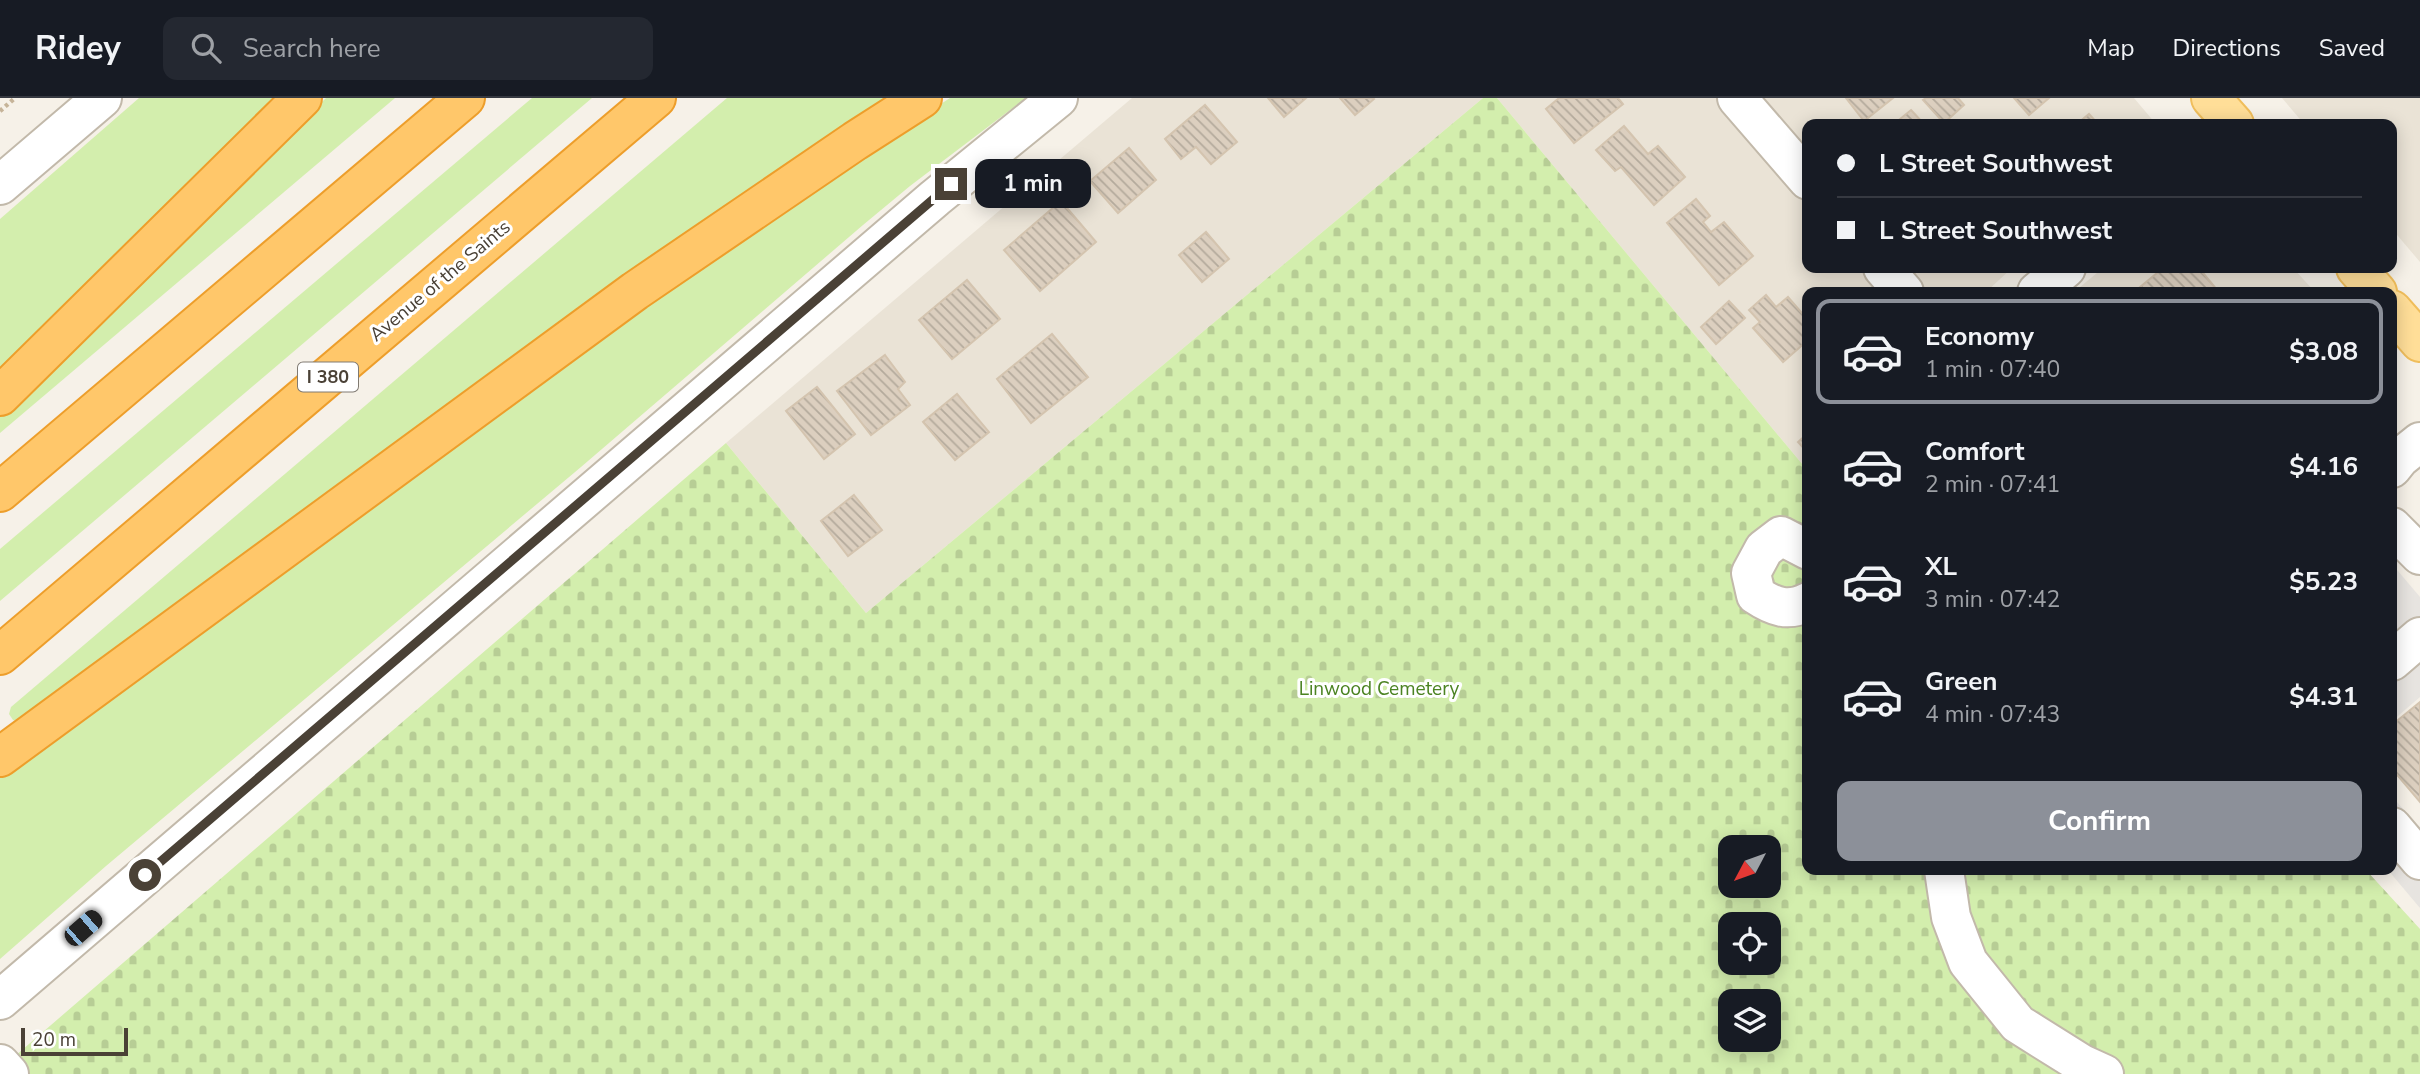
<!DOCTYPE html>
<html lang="en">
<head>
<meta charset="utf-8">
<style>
  :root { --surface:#171b24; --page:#242831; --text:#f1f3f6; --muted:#9ea1a6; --line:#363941; --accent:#8c9099 }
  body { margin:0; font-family:"Nunito Sans",sans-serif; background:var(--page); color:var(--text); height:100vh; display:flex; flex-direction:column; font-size:26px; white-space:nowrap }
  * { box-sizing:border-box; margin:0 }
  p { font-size:23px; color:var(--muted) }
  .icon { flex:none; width:38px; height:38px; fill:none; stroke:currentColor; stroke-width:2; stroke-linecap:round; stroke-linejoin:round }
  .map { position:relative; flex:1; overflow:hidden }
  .panel { position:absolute; left:1802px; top:189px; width:595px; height:588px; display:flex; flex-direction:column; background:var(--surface); border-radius:14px; box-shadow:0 4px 18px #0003 }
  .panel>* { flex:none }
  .guide { position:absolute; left:1802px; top:21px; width:595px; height:154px; border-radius:14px; box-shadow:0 4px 18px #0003; display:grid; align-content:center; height:154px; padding:0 35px; background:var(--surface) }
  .needle { width:46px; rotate:229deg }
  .tools { position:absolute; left:1718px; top:737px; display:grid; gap:14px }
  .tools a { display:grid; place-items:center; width:63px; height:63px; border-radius:14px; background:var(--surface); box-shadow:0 4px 18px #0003; font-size:35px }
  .scale { position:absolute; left:21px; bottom:18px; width:107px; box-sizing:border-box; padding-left:7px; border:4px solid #4a4136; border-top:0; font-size:19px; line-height:24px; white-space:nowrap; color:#4a4136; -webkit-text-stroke:5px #fff; paint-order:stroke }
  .end { position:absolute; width:32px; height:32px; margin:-16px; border:9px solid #4a4136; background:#fff; box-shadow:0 0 0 4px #fff }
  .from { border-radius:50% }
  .bubble { position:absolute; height:49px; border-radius:14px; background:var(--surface); box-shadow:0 4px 18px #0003; font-size:23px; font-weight:700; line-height:49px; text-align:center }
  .car { position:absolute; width:21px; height:42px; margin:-21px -10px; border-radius:9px; box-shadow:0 0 5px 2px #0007; background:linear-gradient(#222 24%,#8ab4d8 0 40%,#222 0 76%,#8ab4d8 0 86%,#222 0) }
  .guide b { display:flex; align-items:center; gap:24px; height:66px; font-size:26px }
  .guide b+b { border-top:2px solid var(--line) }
  .guide i { width:18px; height:18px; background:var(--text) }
  ul { padding:12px 0 0; list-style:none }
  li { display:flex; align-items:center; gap:21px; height:105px; margin:0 14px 10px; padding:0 21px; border:4px solid transparent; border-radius:14px }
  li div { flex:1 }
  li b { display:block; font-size:26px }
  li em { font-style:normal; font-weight:700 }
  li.selected { border-color:var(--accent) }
  li>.icon { width:63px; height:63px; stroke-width:1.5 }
  .action { display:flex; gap:14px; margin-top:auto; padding:14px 35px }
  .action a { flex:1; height:80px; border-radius:14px; background:var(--accent); color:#fff; font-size:28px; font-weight:700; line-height:80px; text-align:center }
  header { display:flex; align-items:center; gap:42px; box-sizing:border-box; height:98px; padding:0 35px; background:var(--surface); border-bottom:2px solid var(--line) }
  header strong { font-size:33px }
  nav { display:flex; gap:38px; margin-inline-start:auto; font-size:24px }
  .search { width:490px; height:63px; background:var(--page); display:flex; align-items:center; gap:18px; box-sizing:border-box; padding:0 24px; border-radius:14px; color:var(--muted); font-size:26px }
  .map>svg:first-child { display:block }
</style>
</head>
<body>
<header>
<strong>Ridey</strong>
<div class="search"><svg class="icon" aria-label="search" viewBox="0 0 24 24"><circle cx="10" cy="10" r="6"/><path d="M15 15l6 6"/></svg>Search here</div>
<nav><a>Map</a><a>Directions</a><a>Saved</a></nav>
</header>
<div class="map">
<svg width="2420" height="976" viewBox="0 0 2420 976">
  <defs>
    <pattern id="cemetery-stones" width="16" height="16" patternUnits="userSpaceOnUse" patternTransform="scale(1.75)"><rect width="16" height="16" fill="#d3eead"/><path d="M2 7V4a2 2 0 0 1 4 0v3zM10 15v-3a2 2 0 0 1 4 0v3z" fill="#b7cd95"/></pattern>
    <pattern id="building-back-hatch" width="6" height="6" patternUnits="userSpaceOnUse" patternTransform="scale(1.75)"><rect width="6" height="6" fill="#dccfbf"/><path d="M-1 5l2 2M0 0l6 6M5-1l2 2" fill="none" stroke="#b4aa9c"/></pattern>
  </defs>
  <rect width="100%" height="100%" fill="#f6f1e8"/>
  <g fill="#eae3d6">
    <polygon points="1132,0 1483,0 866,515 726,345"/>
    <polygon points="1497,0 2134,0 2156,26 1808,26 1808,170 2012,170 1986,194 1808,194 1808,373"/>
    <polygon points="2282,0 2420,0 2420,164 2392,131 2392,26 2304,26"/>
    <polygon points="2103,170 2293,170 2315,194 2074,194"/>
  </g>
  <g fill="#d3eead">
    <polygon points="139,0 282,0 0,282 0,121"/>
    <polygon points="326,0 395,0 0,335 0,318"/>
    <polygon points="532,0 592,0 0,503 0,451"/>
    <polygon points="727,0 892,0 19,624 13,622 9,616 11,609"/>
    <polygon points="950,0 1026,0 910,88 863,127 581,369 106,768 0,861 0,680 357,415 805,95"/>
  </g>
  <path fill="url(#cemetery-stones)" fill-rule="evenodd" d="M1483 0H1497L1808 373V772H2366L2420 831V976H0V971L726 345 866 515ZM1731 749H1769V788H1731ZM1731 826H1769V864H1731ZM1731 903H1769V942H1731Z"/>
  <g fill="#e7e4e0">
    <polygon points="2392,466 2420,499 2420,599 2392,623"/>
    <polygon points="2392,698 2420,731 2420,810 2388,772 2392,772"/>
  </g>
  <g fill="url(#building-back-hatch)" stroke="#d4c4af" stroke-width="2">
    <polygon points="1268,0 1306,0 1284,19"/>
    <polygon points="1340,0 1373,0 1374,1 1355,17"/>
    <polygon points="1559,0 1618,0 1623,6 1574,45 1546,11"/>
    <polygon points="1846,0 1893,0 1864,23"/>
    <polygon points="1926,0 1958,0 1964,7 1944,25 1923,2"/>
    <polygon points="2014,0 2049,0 2029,17"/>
    <polygon points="1205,7 1237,44 1211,66 1196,49 1181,61 1165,41"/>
    <polygon points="1911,12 1924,26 1894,26"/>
    <polygon points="2089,16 2098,26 2077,26"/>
    <polygon points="1624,28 1648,56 1658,48 1685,79 1654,107 1621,69 1615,73 1596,52"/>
    <polygon points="1129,50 1156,82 1118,115 1090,83"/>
    <polygon points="1696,101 1710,118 1703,124 1711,134 1724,124 1753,158 1719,187 1667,125"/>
    <polygon points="1061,103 1096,144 1040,193 1004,152"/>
    <polygon points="1206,134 1229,161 1202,184 1179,157"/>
    <polygon points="2163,170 2199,170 2218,193 2142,194 2139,190"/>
    <polygon points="967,182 1000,221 952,261 919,222"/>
    <polygon points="1766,197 1776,209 1788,199 1808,222 1808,242 1783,264 1753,230 1760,224 1749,212"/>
    <polygon points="1729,203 1745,220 1716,246 1701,229"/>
    <polygon points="1052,236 1088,279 1031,325 997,281"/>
    <polygon points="885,257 905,284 898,291 910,307 871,337 837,293"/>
    <polygon points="817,289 855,336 824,361 786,313"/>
    <polygon points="957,296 989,334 955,362 923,324"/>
    <polygon points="1808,335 1808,355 1798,344"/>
    <polygon points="854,397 882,432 848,458 821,423"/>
    <polygon points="2420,604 2420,704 2392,671 2392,627"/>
  </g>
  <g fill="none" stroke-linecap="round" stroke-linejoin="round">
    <defs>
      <g id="minor">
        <polyline points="1737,0 1808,82"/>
        <polyline points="0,87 102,0"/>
        <polyline points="1883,170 1904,194"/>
        <polyline points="2037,194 2066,170"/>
        <polyline points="2392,370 2400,360 2420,344"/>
        <polyline points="2392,429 2420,457"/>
        <path d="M1808 452 1781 438 1764 451 1751 475 1756 497C1774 509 1788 514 1808 504"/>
        <polyline points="2392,563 2420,539"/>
        <polyline points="2392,729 2420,762"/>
        <polyline points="1944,772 1951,819 1968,864 2018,926 2082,966 2104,976"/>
        <polyline points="0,902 935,100 1058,0"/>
        <polyline points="0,966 9,976"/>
      </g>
      <g id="major">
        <polyline points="2211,0 2234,26"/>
        <polyline points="2356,170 2377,194"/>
        <polyline points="2392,212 2420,244"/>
      </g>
      <g id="highway">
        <polyline points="0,298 302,0"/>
        <polyline points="0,394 465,0"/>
        <polyline points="0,557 656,0"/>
        <polyline points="0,659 635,193 855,43 922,0"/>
      </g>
    </defs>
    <use href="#minor" stroke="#c2b9aa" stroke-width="42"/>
    <use href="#major" stroke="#f0be5c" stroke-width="42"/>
    <use href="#highway" stroke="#ed9e2b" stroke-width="42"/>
    <polyline stroke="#c6b499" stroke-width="4.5" stroke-dasharray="3.5 3.5" stroke-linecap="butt" points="0,13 15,0"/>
    <use href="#minor" stroke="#fff" stroke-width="38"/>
    <use href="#major" stroke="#ffde98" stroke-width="38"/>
    <use href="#highway" stroke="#ffc76a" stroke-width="38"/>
  </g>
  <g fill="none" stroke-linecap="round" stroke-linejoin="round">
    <polyline stroke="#4a4136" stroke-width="9" points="145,777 951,86"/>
  </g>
  <g text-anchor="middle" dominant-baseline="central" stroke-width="6" stroke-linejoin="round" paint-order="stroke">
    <rect fill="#fff" stroke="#807a72" stroke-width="2" x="298" y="264.5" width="60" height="29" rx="5"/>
    <g font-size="18" font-weight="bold" fill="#4a4136">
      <text x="328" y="279">I 380</text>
    </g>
    <g font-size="19" fill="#4a4136" stroke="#fff">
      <text transform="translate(440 183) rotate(-40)">Avenue of the Saints</text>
    </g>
    <g font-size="19" fill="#4b8322" stroke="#fff">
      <text x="1379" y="591">Linwood Cemetery</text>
    </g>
  </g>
</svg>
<div class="tools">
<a><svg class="needle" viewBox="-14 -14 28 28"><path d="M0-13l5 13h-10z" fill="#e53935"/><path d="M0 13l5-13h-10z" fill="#9ea1a6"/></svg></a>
<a><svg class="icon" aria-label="locate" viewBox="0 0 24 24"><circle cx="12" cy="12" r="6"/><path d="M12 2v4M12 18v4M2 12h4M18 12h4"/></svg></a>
<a><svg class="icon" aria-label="layers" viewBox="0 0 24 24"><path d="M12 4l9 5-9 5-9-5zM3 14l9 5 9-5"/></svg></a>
</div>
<div class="scale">20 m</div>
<i class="end from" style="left:145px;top:777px"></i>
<i class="end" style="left:951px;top:86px"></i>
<div class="bubble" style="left:975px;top:61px;width:116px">1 min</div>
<i class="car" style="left:83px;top:830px;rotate:49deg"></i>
<div class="guide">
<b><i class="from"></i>L Street Southwest</b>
<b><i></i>L Street Southwest</b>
</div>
<section class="panel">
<ul>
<li class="selected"><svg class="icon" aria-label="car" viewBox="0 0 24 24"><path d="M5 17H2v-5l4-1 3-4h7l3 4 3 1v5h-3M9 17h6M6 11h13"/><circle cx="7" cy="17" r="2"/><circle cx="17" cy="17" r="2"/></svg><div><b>Economy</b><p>1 min · 07:40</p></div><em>$3.08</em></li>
<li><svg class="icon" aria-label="car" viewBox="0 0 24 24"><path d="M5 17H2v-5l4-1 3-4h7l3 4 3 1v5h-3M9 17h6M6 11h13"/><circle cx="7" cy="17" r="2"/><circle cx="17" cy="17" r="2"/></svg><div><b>Comfort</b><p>2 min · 07:41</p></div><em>$4.16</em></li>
<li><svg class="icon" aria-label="car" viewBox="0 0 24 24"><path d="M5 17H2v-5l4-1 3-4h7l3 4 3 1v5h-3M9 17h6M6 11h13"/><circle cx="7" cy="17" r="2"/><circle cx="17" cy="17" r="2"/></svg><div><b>XL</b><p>3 min · 07:42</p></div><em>$5.23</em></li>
<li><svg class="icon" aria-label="car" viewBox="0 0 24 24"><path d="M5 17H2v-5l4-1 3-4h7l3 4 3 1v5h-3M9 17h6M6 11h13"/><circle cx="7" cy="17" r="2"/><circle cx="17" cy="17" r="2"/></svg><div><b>Green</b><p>4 min · 07:43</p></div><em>$4.31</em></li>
</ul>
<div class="action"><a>Confirm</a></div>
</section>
</div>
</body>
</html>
